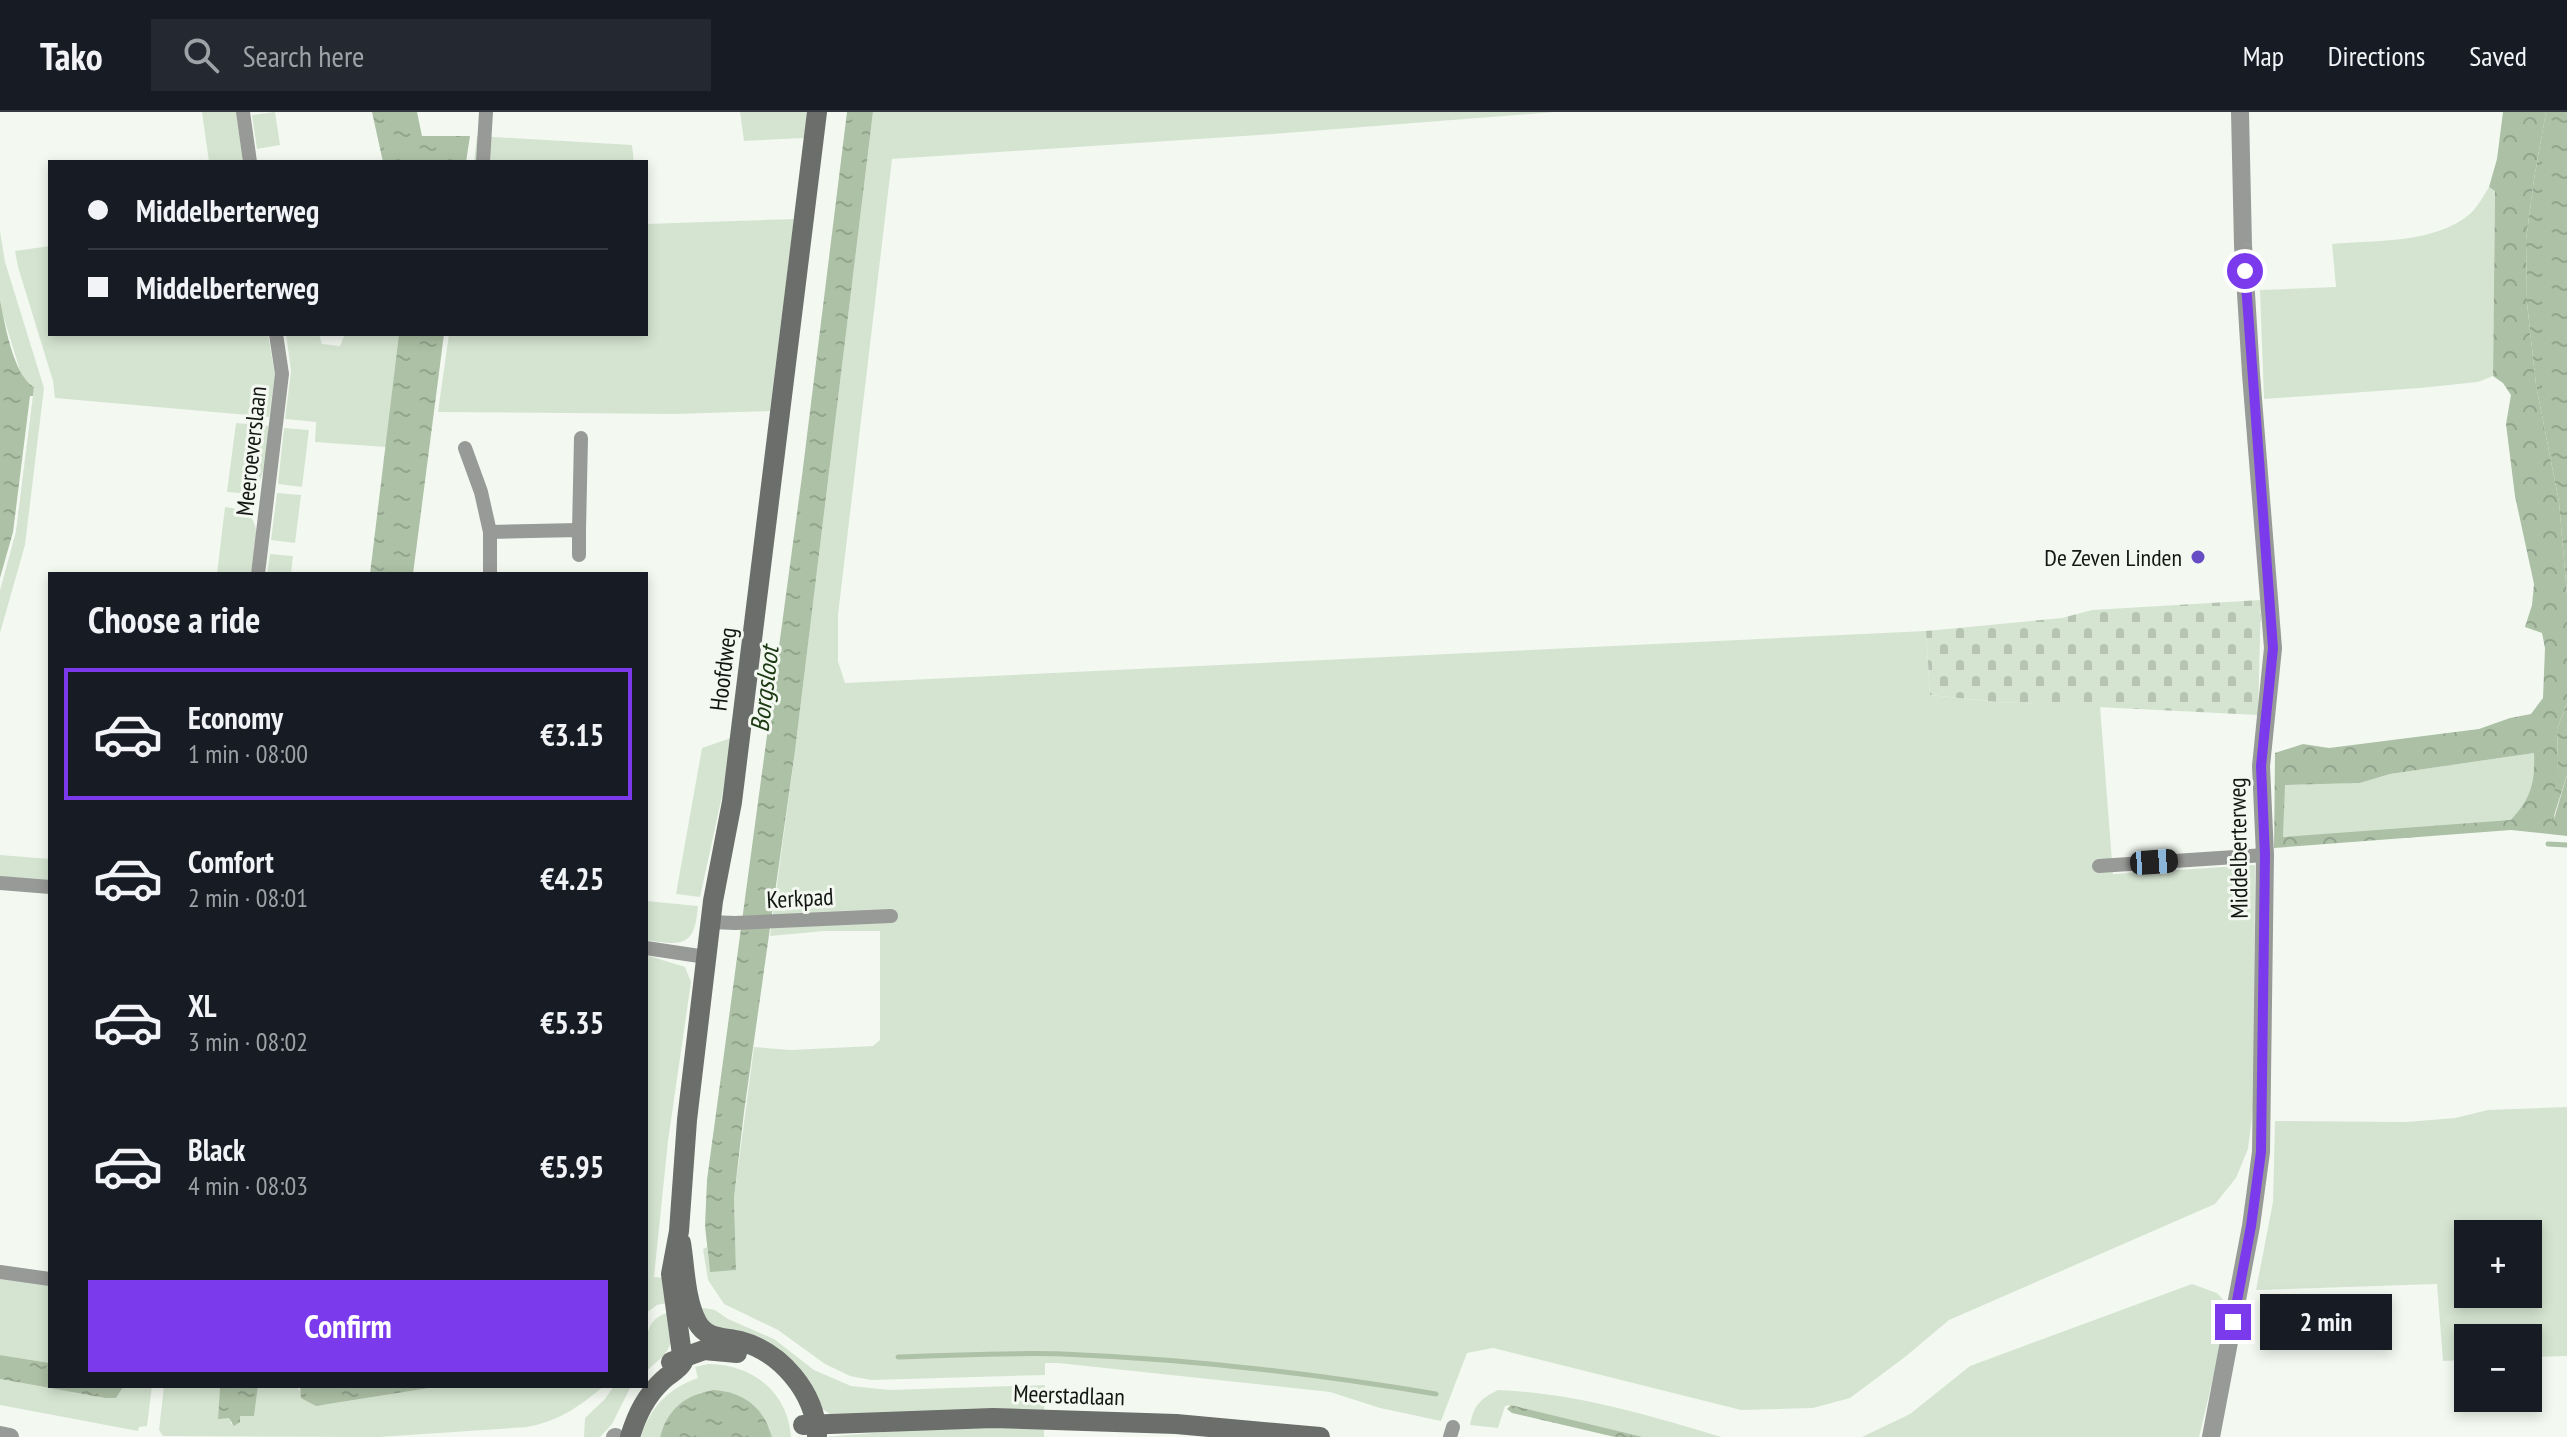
<!DOCTYPE html>
<html lang="en">
<head>
<meta charset="utf-8">
<style>
  :root { --surface:#171b24; --page:#242831; --text:#f1f3f6; --muted:#9ea1a6; --line:#363941; --accent:#7c3aed }
  body { margin:0; font-family:"PT Sans Narrow",sans-serif; background:var(--page); color:var(--text); height:100vh; display:flex; flex-direction:column; font-size:30px; white-space:nowrap }
  * { box-sizing:border-box; margin:0 }
  p { font-size:26px; color:var(--muted) }
  .icon { flex:none; width:44px; height:44px; fill:none; stroke:currentColor; stroke-width:2; stroke-linecap:round; stroke-linejoin:round }
  .map { position:relative; flex:1; overflow:hidden }
  .side { position:absolute; left:48px; top:460px; width:600px; height:816px; display:flex; flex-direction:column; background:var(--surface); border-radius:0px; box-shadow:0 4px 12px #0003 }
  .side>* { flex:none }
  .hud { position:absolute; left:48px; top:48px; width:600px; height:176px; border-radius:0px; box-shadow:0 4px 12px #0003; display:grid; align-content:center; height:176px; padding:0 40px; background:var(--surface) }
  .controls { position:absolute; left:2454px; top:1108px; display:grid; gap:16px }
  .controls a { display:grid; place-items:center; width:88px; height:88px; border-radius:0px; background:var(--surface); box-shadow:0 4px 12px #0003; font-size:40px }
  .end { position:absolute; width:36px; height:36px; margin:-18px; border:10px solid #7c3aed; background:#fff; box-shadow:0 0 0 4px #fff }
  .from { border-radius:50% }
  .bubble { position:absolute; height:56px; border-radius:0px; background:var(--surface); box-shadow:0 4px 12px #0003; font-size:26px; font-weight:700; line-height:56px; text-align:center }
  .car { position:absolute; width:24px; height:48px; margin:-24px -12px; border-radius:10px; box-shadow:0 0 6px 2px #0007; background:linear-gradient(#222 24%,#8ab4d8 0 40%,#222 0 76%,#8ab4d8 0 86%,#222 0) }
  .hud b { display:flex; align-items:center; gap:28px; height:76px; font-size:30px }
  .hud b+b { border-top:2px solid var(--line) }
  .hud i { width:20px; height:20px; background:var(--text) }
  ul { padding:0; list-style:none }
  li { display:flex; align-items:center; gap:24px; height:132px; margin:0 16px 12px; padding:0 24px; border:4px solid transparent; border-radius:0px }
  li div { flex:1 }
  li b { display:block; font-size:30px }
  li em { font-style:normal; font-weight:700 }
  li.selected { border-color:var(--accent) }
  li>.icon { width:72px; height:72px; stroke-width:1.5 }
  h2 { padding:0 40px; font-size:36px; line-height:96px }
  .action { display:flex; gap:16px; margin-top:auto; padding:16px 40px }
  .action a { flex:1; height:92px; border-radius:0px; background:var(--accent); color:#fff; font-size:32px; font-weight:700; line-height:92px; text-align:center }
  header { display:flex; align-items:center; gap:48px; box-sizing:border-box; height:112px; padding:0 40px; background:var(--surface); border-bottom:2px solid var(--line) }
  header strong { font-size:38px }
  nav { display:flex; gap:44px; margin-inline-start:auto; font-size:28px }
  .search { width:560px; height:72px; background:var(--page); display:flex; align-items:center; gap:20px; box-sizing:border-box; padding:0 28px; border-radius:0px; color:var(--muted); font-size:30px }
  .map>svg:first-child { display:block }
</style>
</head>
<body>
<header>
<strong>Tako</strong>
<div class="search"><svg class="icon" aria-label="search" viewBox="0 0 24 24"><circle cx="10" cy="10" r="6"/><path d="M15 15l6 6"/></svg>Search here</div>
<nav><a>Map</a><a>Directions</a><a>Saved</a></nav>
</header>
<div class="map">
<svg width="2567" height="1325" viewBox="0 0 2567 1325">
  <defs>
    <pattern id="forest-crowns" width="20" height="18" patternUnits="userSpaceOnUse" patternTransform="scale(2)"><rect width="20" height="18" fill="#acc0a6"/><path d="M2 6a3 3 0 1 1 6 0M12 15a3 3 0 1 1 6 0" fill="none" stroke="#93a48e"/></pattern>
    <pattern id="cemetery-stones" width="16" height="16" patternUnits="userSpaceOnUse" patternTransform="scale(2)"><rect width="16" height="16" fill="#d5e4d1"/><path d="M2 7V4a2 2 0 0 1 4 0v3zM10 15v-3a2 2 0 0 1 4 0v3z" fill="#b6c3b3"/></pattern>
    <pattern id="water-ripples" width="26" height="14" patternUnits="userSpaceOnUse" patternTransform="scale(2)"><rect width="26" height="14" fill="#adc1a6"/><path d="M2 4q2-2 4 0t4 0M15 11q2-2 4 0t4 0" fill="none" stroke="#94a58e"/></pattern>
  </defs>
  <rect width="100%" height="100%" fill="#f3f9f1"/>
  <g fill="#d5e4d1" fill-rule="evenodd">
    <polygon points="202,0 236,0 243,50 209,50"/>
    <polygon points="275,0 280,33 257,37 252,3"/>
    <polygon points="740,0 807,0 804,26 744,29"/>
    <polygon points="873,0 1555,0 1259,23 892,47 838,503 838,549 845,571 1926,519 1930,583 1997,590 2100,594 2113,762 2255,753 2254,989 2248,1037 2236,1066 2215,1092 1949,1208 1905,1245 1850,1286 1813,1296 1741,1298 1493,1236 1467,1241 1441,1309 1380,1296 1330,1280 1058,1251 1045,1251 1045,1263 871,1268 850,1264 825,1252 778,1218 724,1192 708,1168 703,1137 707,1135 710,1159 736,1158 734,1086 754,935 791,938 873,934 880,928 880,819 825,819 770,824 795,639"/>
    <polygon points="477,24 632,33 634,50 474,50"/>
    <path d="M2489 75 2495 79 2493 264 2478 270 2420 276 2264 287 2260 178 2336 175 2332 132C2375 128 2436 132 2471 101 2478 94 2484 83 2489 75Z"/>
    <polygon points="794,107 770,299 675,302 438,300 449,222 646,222 646,112"/>
    <polygon points="0,119 5,150 44,276 25,433 0,521 0,479 16,420 34,275 22,265 3,203 0,188"/>
    <polygon points="50,134 50,222 268,222 275,264 269,305 55,286 53,269 18,155 15,139"/>
    <polygon points="286,222 319,222 322,232 340,234 345,222 399,222 386,335 315,330 316,310 285,307 291,259"/>
    <path d="M236 311 269 314C266 338 268 366 250 382L227 380Z"/>
    <polygon points="284,316 309,318 302,375 278,372"/>
    <polygon points="277,381 301,383 295,431 271,428"/>
    <path d="M225 395C269 400 255 429 251 462H217Z"/>
    <polygon points="270,442 293,444 291,462 267,462"/>
    <polygon points="731,626 722,684 700,785 676,782 702,636"/>
    <path d="M2534 641C2535 671 2531 686 2511 709L2283 726 2284 673 2360 671 2390 662Z"/>
    <polygon points="0,743 50,747 50,769 0,765"/>
    <path d="M646 789 698 794C695 834 683 834 646 828Z"/>
    <polygon points="646,843 685,855 691,870 668,1029 654,1165 666,1166 667,1191 657,1193 646,1201"/>
    <path d="M2567 995V1244L2528 1245V1226H2468V1248L2443 1249 2437 1172 2256 1178 2273 1090 2275 1009 2406 1010 2455 1006 2488 998ZM2468 1122H2528V1182H2468Z"/>
    <polygon points="0,1166 50,1172 50,1251 0,1243"/>
    <polygon points="2192,1172 2217,1181 2228,1193 2219,1241 2199,1325 1862,1325 1910,1302 1970,1254"/>
    <polygon points="704,1196 715,1198 728,1207 774,1227 814,1258 851,1274 890,1278 1045,1273 1044,1304 830,1302 821,1296 807,1273 715,1217 697,1198"/>
    <path d="M667 1201C675 1234 672 1238 646 1259 646 1238 641 1208 667 1201Z"/>
    <path d="M708 1252C752 1252 788 1280 791 1325H772L769 1315 702 1280C680 1288 666 1301 660 1325H641C650 1295 669 1276 698 1266L695 1255Z"/>
    <polygon points="0,1267 105,1286 116,1286 123,1274 152,1274 147,1314 139,1315 138,1319 0,1293"/>
    <path d="M164 1274H220L218 1306H230L231 1312 240 1304 254 1303 258 1274H300L298 1277 316 1294 442 1274H604C579 1295 559 1309 527 1315L379 1325 163 1324 159 1318Z"/>
    <polygon points="614,1274 631,1274 612,1312 600,1325 584,1325 585,1306 605,1287"/>
    <path d="M1498 1278C1576 1281 1648 1303 1722 1325H1643L1511 1293 1505 1294 1498 1316 1470 1313C1474 1293 1480 1287 1498 1278Z"/>
    <polygon points="1044,1314 1044,1325 823,1325 923,1317"/>
  </g>
  <path fill="url(#forest-crowns)" fill-rule="evenodd" d="M2503 0H2546L2534 67 2526 128 2527 191 2536 273 2559 390 2567 483V591L2557 617 2558 647 2554 707 2567 663V724L2511 718 2274 736 2275 641 2303 632 2329 636 2479 617 2510 606 2531 602 2543 586 2545 536 2542 521 2525 515 2532 493 2534 472 2515 384 2506 312 2511 283 2503 271 2493 264 2495 79 2489 75 2497 47ZM2534 641C2535 671 2531 686 2511 708L2283 725 2285 673 2360 671 2390 662Z"/>
  <polygon fill="url(#cemetery-stones)" points="2261,488 2258,603 1997,590 1930,583 1926,519 2062,506 2092,498"/>
  <g fill="url(#water-ripples)">
    <polygon points="372,0 417,0 422,24 470,24 466,50 383,50"/>
    <polygon points="847,0 873,0 795,639 744,1000 734,1086 736,1158 710,1160 705,1114 707,1068 802,364"/>
    <polygon points="2546,0 2567,0 2567,483 2559,390 2536,273 2527,191 2526,128 2534,67"/>
    <path d="M0 188C5 212 13 263 34 275L16 420 0 479Z"/>
    <polygon points="399,222 444,222 413,462 370,462"/>
    <polygon points="2567,591 2567,663 2551,713 2558,647 2557,617"/>
    <polygon points="0,1243 50,1251 50,1274 123,1275 116,1286 105,1286 0,1267"/>
    <polygon points="220,1274 258,1274 254,1304 240,1304 240,1310 234,1314 229,1306 218,1307"/>
    <polygon points="300,1274 442,1274 316,1294 301,1286"/>
    <path d="M714 1278C744 1280 764 1296 772 1325H660C667 1297 686 1282 714 1278Z"/>
    <polygon points="1511,1293 1643,1325 1615,1325 1512,1301 1507,1297"/>
  </g>
  <polygon fill="#f3f9f1" points="30,284 33,284 16,420 0,479 0,466 13,420"/>
  <g fill="none" stroke-linecap="round" stroke-linejoin="round">
    <g stroke="#adc1a6" stroke-width="5">
      <polyline points="2548,732 2567,733"/>
      <path d="M898 1245C952 1244 1008 1240 1062 1242 1188 1247 1312 1261 1436 1282"/>
    </g>
    <g stroke="#989a97" stroke-width="14">
      <polyline points="243,0 250,50"/>
      <polyline points="483,50 486,0"/>
      <polyline points="465,336 481,380 490,420 490,462"/>
      <polyline points="579,418 581,326"/>
      <polyline points="490,420 579,418 579,443"/>
      <polyline points="258,462 282,262 276,222"/>
      <polyline points="2099,754 2265,743"/>
      <polyline points="0,771 50,775"/>
      <polyline points="710,810 735,811 891,804"/>
      <polyline points="646,836 706,845"/>
      <polyline points="0,1160 50,1167"/>
      <polyline points="1450,1325 1453,1315"/>
    </g>
    <g stroke="#989a97" stroke-width="18">
      <polyline points="0,1323 10,1325"/>
      <polyline points="615,1325 616,1325"/>
      <polyline points="2211,1325 2251,1114 2261,1040 2265,743 2261,654 2273,536 2251,262 2243,133 2240,0"/>
    </g>
    <g stroke="#6b6e6a" stroke-width="20">
      <path d="M681 1131C685 1155 685 1187 697 1210 706 1227 723 1225 740 1229 781 1240 815 1280 817 1323"/>
      <polyline points="671,1250 704,1238 737,1241"/>
      <polyline points="803,1313 993,1306 1176,1312 1320,1325"/>
      <path d="M630 1325C637 1302 646 1284 663 1268 670 1261 678 1259 683 1250L671 1162 679 1119 687 1008 713 789 732 690 817 0"/>
    </g>
  </g>
  <g fill="none" stroke-linecap="round" stroke-linejoin="round">
    <polyline stroke="#7c3aed" stroke-width="10" points="2233,1210 2251,1114 2261,1040 2265,743 2261,654 2273,536 2245,159"/>
  </g>
  <circle fill="#664cc5" stroke="#f3f9f1" stroke-width="3" cx="2198" cy="445" r="8"/>
  <g text-anchor="middle" dominant-baseline="central" stroke-width="6" stroke-linejoin="round" paint-order="stroke">
    <g font-size="24" fill="#141614" stroke="#f3f9f1">
      <text transform="translate(251 339) rotate(-84)">Meeroeverslaan</text>
      <text transform="translate(723 557) rotate(-83)">Hoofdweg</text>
      <text transform="translate(2238 736) rotate(-91)">Middelberterweg</text>
      <text transform="translate(800 786) rotate(-3)">Kerkpad</text>
      <text transform="translate(1069 1283) rotate(2)">Meerstadlaan</text>
    </g>
    <g font-size="24" fill="#141614" stroke="#f3f9f1" text-anchor="end">
      <text x="2182" y="445">De Zeven Linden</text>
    </g>
    <g font-size="26" font-style="italic" fill="#1c3912" stroke="#f3f9f1">
      <text transform="translate(764 577) rotate(-83)">Borgsloot</text>
    </g>
  </g>
</svg>
<div class="controls">
<a>+</a>
<a>−</a>
</div>
<i class="end from" style="left:2245px;top:159px"></i>
<i class="end" style="left:2233px;top:1210px"></i>
<div class="bubble" style="left:2260px;top:1182px;width:132px">2 min</div>
<i class="car" style="left:2154px;top:750px;rotate:86deg"></i>
<div class="hud">
<b><i class="from"></i>Middelberterweg</b>
<b><i></i>Middelberterweg</b>
</div>
<section class="side">
<h2>Choose a ride</h2>
<ul>
<li class="selected"><svg class="icon" aria-label="car" viewBox="0 0 24 24"><path d="M5 17H2v-5l4-1 3-4h7l3 4 3 1v5h-3M9 17h6M6 11h13"/><circle cx="7" cy="17" r="2"/><circle cx="17" cy="17" r="2"/></svg><div><b>Economy</b><p>1 min · 08:00</p></div><em>€3.15</em></li>
<li><svg class="icon" aria-label="car" viewBox="0 0 24 24"><path d="M5 17H2v-5l4-1 3-4h7l3 4 3 1v5h-3M9 17h6M6 11h13"/><circle cx="7" cy="17" r="2"/><circle cx="17" cy="17" r="2"/></svg><div><b>Comfort</b><p>2 min · 08:01</p></div><em>€4.25</em></li>
<li><svg class="icon" aria-label="car" viewBox="0 0 24 24"><path d="M5 17H2v-5l4-1 3-4h7l3 4 3 1v5h-3M9 17h6M6 11h13"/><circle cx="7" cy="17" r="2"/><circle cx="17" cy="17" r="2"/></svg><div><b>XL</b><p>3 min · 08:02</p></div><em>€5.35</em></li>
<li><svg class="icon" aria-label="car" viewBox="0 0 24 24"><path d="M5 17H2v-5l4-1 3-4h7l3 4 3 1v5h-3M9 17h6M6 11h13"/><circle cx="7" cy="17" r="2"/><circle cx="17" cy="17" r="2"/></svg><div><b>Black</b><p>4 min · 08:03</p></div><em>€5.95</em></li>
</ul>
<div class="action"><a>Confirm</a></div>
</section>
</div>
</body>
</html>
